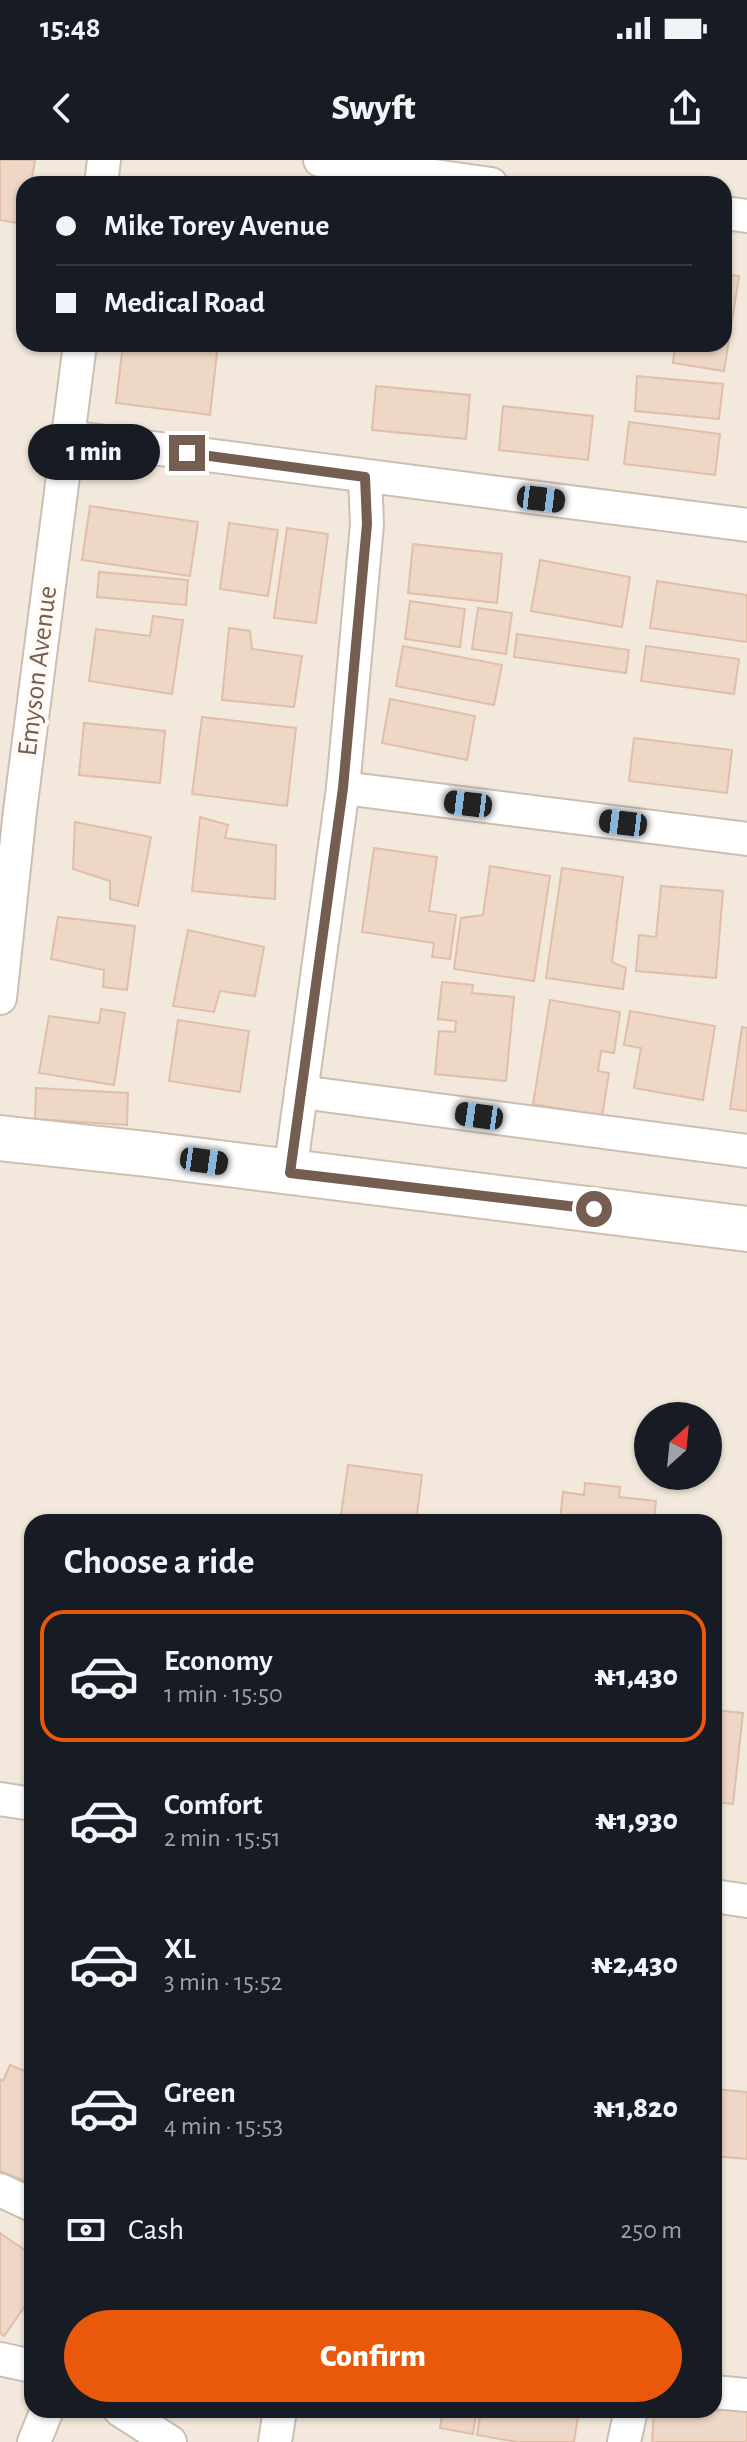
<!DOCTYPE html>
<html lang="en">
<head>
<meta charset="utf-8">
<style>
  :root { --surface:#171b24; --page:#20242c; --text:#f1f3f6; --muted:#9ea1a6; --line:#363941; --accent:#ea580c }
  body { margin:0; font-family:"Alegreya Sans",sans-serif; background:var(--page); color:var(--text); height:100vh; display:flex; flex-direction:column; font-size:30px; white-space:nowrap }
  * { box-sizing:border-box; margin:0 }
  p { font-size:26px; color:var(--muted) }
  .icon { flex:none; width:44px; height:44px; fill:none; stroke:currentColor; stroke-width:2; stroke-linecap:round; stroke-linejoin:round }
  .map { position:relative; flex:1; overflow:hidden }
  .panel { position:absolute; left:24px; top:1354px; width:698px; height:904px; display:flex; flex-direction:column; background:var(--surface); border-radius:24px; box-shadow:0 2px 6px #0004 }
  .panel>* { flex:none }
  .top-card { position:absolute; left:16px; top:16px; width:716px; height:176px; border-radius:24px; box-shadow:0 2px 6px #0004; display:grid; align-content:center; height:176px; padding:0 40px; background:var(--surface) }
  .needle { width:52px; rotate:27deg }
  .tools { position:absolute; left:634px; top:1242px; display:grid; gap:16px }
  .tools a { display:grid; place-items:center; width:88px; height:88px; border-radius:50%; background:var(--surface); box-shadow:0 2px 6px #0004; font-size:40px }
  .end { position:absolute; width:36px; height:36px; margin:-18px; border:10px solid #755e51; background:#fff; box-shadow:0 0 0 4px #fff }
  .from { border-radius:50% }
  .bubble { position:absolute; height:56px; border-radius:28px; background:var(--surface); box-shadow:0 2px 6px #0004; font-size:26px; font-weight:800; line-height:56px; text-align:center }
  .car { position:absolute; width:24px; height:48px; margin:-24px -12px; border-radius:10px; box-shadow:0 0 6px 2px #0007; background:linear-gradient(#222 24%,#8ab4d8 0 40%,#222 0 76%,#8ab4d8 0 86%,#222 0) }
  .top-card b { display:flex; align-items:center; gap:28px; height:76px; font-size:30px }
  .top-card b+b { border-top:2px solid var(--line) }
  .top-card i { width:20px; height:20px; background:var(--text) }
  ul { padding:0; list-style:none }
  li { display:flex; align-items:center; gap:24px; height:132px; margin:0 16px 12px; padding:0 24px; border:4px solid transparent; border-radius:24px }
  li div { flex:1 }
  li b { display:block; font-size:30px }
  li em { font-style:normal; font-weight:800 }
  li.on { border-color:var(--accent) }
  li>.icon { width:72px; height:72px; stroke-width:1.5 }
  h2 { padding:0 40px; font-size:36px; line-height:96px }
  .pay { display:flex; align-items:center; gap:20px; height:88px; padding:0 40px; font-size:30px }
  .pay p { margin-inline-start:auto }
  .action { display:flex; gap:16px; margin-top:auto; padding:16px 40px }
  .action a { flex:1; height:92px; border-radius:48px; background:var(--accent); color:#fff; font-size:32px; font-weight:800; line-height:92px; text-align:center }
  .status { display:flex; justify-content:space-between; align-items:center; height:56px; padding:0 40px; background:var(--surface); direction:ltr }
  .status svg { height:22px; fill:currentColor }
  header { display:flex; justify-content:space-between; align-items:center; height:104px; padding:0 40px; background:var(--surface); font-size:36px; font-weight:800 }
  .map>svg:first-child { display:block }
</style>
</head>
<body>
<div class="status"><b>15:48</b><svg viewBox="0 0 49 12"><path d="M0 12V9h3v3zM5 12V6h3v6zM10 12V3h3v9zM15 12V0h3v12zM26 1h20v11H26zM47 4h2v5h-2z"/></svg></div>
<header><svg class="icon" aria-label="back" viewBox="0 0 24 24"><path d="M15 5l-7 7 7 7"/></svg>Swyft<svg class="icon" aria-label="share" viewBox="0 0 24 24"><path d="M12 15V3M7 8l5-5 5 5M5 13v7h14v-7"/></svg></header>
<div class="map">
<svg width="747" height="2282" viewBox="0 0 747 2282">
  <rect width="100%" height="100%" fill="#fbf6ec"/>
  <path fill="#f2e8db" fill-rule="evenodd" d="M0 0H747V2282H0ZM24 24H724V184H24ZM648 1256H708V1316H648ZM32 1362H714V2250H32Z"/>
  <g fill="#eed7c6" stroke="#e0bea8" stroke-width="2">
    <polygon points="0,0 35,0 31,24 24,24 23,64 0,60"/>
    <polygon points="724,114 739,116 724,211 673,203 675,184 724,184"/>
    <polygon points="123,184 218,184 210,255 116,243"/>
    <polygon points="637,216 723,224 719,259 635,251"/>
    <polygon points="376,226 470,235 466,279 372,270"/>
    <polygon points="503,246 593,256 588,300 499,290"/>
    <polygon points="629,262 720,274 715,315 624,304"/>
    <polygon points="90,346 198,362 190,416 82,400"/>
    <polygon points="229,363 278,370 268,436 220,429"/>
    <polygon points="287,368 328,374 316,463 274,458"/>
    <polygon points="413,384 502,394 497,443 408,433"/>
    <polygon points="540,400 630,417 622,467 531,451"/>
    <polygon points="99,412 188,420 186,445 97,437"/>
    <polygon points="657,421 747,435 747,482 650,468"/>
    <polygon points="410,441 465,449 460,487 405,479"/>
    <polygon points="478,448 512,453 506,494 472,489"/>
    <polygon points="153,456 183,460 172,534 89,521 96,469 150,476"/>
    <polygon points="229,468 250,471 252,489 302,496 294,547 222,540"/>
    <polygon points="517,474 629,490 626,513 514,497"/>
    <polygon points="403,486 502,505 494,545 396,526"/>
    <polygon points="646,486 739,499 734,534 641,521"/>
    <polygon points="390,539 475,556 467,600 382,583"/>
    <polygon points="202,557 296,568 287,646 192,634"/>
    <polygon points="84,563 165,571 160,623 79,615"/>
    <polygon points="634,578 732,590 727,633 629,621"/>
    <polygon points="200,657 228,665 225,678 276,685 275,739 192,731"/>
    <polygon points="75,662 151,677 138,746 110,739 110,721 73,709"/>
    <polygon points="374,688 437,697 429,751 456,755 450,799 432,797 434,783 362,772"/>
    <polygon points="490,706 550,716 534,821 454,809 461,758 483,755"/>
    <polygon points="562,708 623,717 612,802 626,808 623,829 546,818"/>
    <polygon points="661,726 723,731 716,818 636,811 639,775 656,777"/>
    <polygon points="58,757 135,766 127,830 103,827 104,810 51,799"/>
    <polygon points="188,770 264,787 255,836 220,831 214,852 173,846"/>
    <polygon points="442,822 473,825 472,833 514,837 506,921 435,914 439,871 455,872 456,861 438,859"/>
    <polygon points="550,840 620,852 614,893 601,891 598,911 609,913 602,956 533,944"/>
    <polygon points="101,849 125,853 114,925 39,913 49,856 99,863"/>
    <polygon points="630,851 715,866 703,940 634,928 641,888 624,885"/>
    <polygon points="178,860 249,871 240,932 169,921"/>
    <polygon points="742,867 747,868 747,951 730,949"/>
    <polygon points="36,928 128,933 127,965 35,959"/>
    <polygon points="348,1305 422,1315 416,1362 340,1362"/>
    <polygon points="585,1323 620,1327 619,1337 656,1341 654,1362 560,1362 563,1332 584,1335"/>
    <polygon points="714,1550 743,1553 733,1644 714,1642"/>
    <polygon points="32,1833 32,1897 26,1897"/>
    <polygon points="10,1905 32,1914 32,2024 0,2011 0,1919 3,1921"/>
    <polygon points="714,1929 747,1932 747,1999 714,1996"/>
    <polygon points="0,2073 32,2095 32,2136 4,2176 0,2173"/>
    <polygon points="714,2249 747,2251 747,2282 652,2282 654,2250"/>
    <polygon points="443,2250 477,2250 473,2274 440,2268"/>
    <polygon points="481,2250 579,2250 574,2282 517,2282 477,2275"/>
  </g>
  <g fill="none" stroke-linecap="round" stroke-linejoin="round">
    <defs>
      <g id="street">
        <polyline points="320,0 491,24"/>
        <polyline points="101,24 104,0"/>
        <polyline points="724,53 747,56"/>
        <polyline points="68,277 747,365"/>
        <polyline points="343,628 747,679"/>
        <polyline points="0,838 20,651 80,184"/>
        <polyline points="301,932 747,991"/>
        <polyline points="290,1013 343,628 367,364 365,317"/>
        <polyline points="0,1639 32,1644"/>
        <polyline points="714,1736 747,1741"/>
        <polyline points="0,2030 32,2045"/>
        <polyline points="0,2199 32,2206"/>
        <polyline points="714,2232 747,2235"/>
        <polyline points="120,2250 170,2282"/>
        <polyline points="34,2282 47,2250"/>
        <polyline points="275,2282 280,2250"/>
        <polyline points="624,2282 631,2250"/>
      </g>
      <polyline id="secondary" points="0,978 147,994 747,1069"/>
    </defs>
    <use href="#street" stroke="#cdbeb3" stroke-width="36"/>
    <use href="#secondary" stroke="#cfbfb0" stroke-width="48"/>
    <use href="#street" stroke="#fff" stroke-width="32"/>
    <use href="#secondary" stroke="#fff" stroke-width="44"/>
  </g>
  <g fill="none" stroke-linecap="round" stroke-linejoin="round">
    <polyline stroke="#755e51" stroke-width="10" points="187,293 365,317 367,364 343,628 290,1013 594,1049"/>
  </g>
  <g text-anchor="middle" dominant-baseline="central" stroke-width="8" stroke-linejoin="round" paint-order="stroke">
    <g font-size="28" fill="#755e51" stroke="#fefaf3">
      <text transform="translate(38 511) rotate(-83)">Emyson Avenue</text>
    </g>
  </g>
</svg>
<div class="tools">
<a><svg class="needle" viewBox="-14 -14 28 28"><path d="M0-13l5 13h-10z" fill="#e53935"/><path d="M0 13l5-13h-10z" fill="#9ea1a6"/></svg></a>
</div>
<i class="end from" style="left:594px;top:1049px"></i>
<i class="end" style="left:187px;top:293px"></i>
<div class="bubble" style="left:28px;top:264px;width:132px">1 min</div>
<i class="car" style="left:541px;top:339px;rotate:97deg"></i>
<i class="car" style="left:468px;top:644px;rotate:277deg"></i>
<i class="car" style="left:623px;top:663px;rotate:277deg"></i>
<i class="car" style="left:479px;top:956px;rotate:278deg"></i>
<i class="car" style="left:204px;top:1001px;rotate:98deg"></i>
<div class="top-card">
<b><i class="from"></i>Mike Torey Avenue</b>
<b><i></i>Medical Road</b>
</div>
<section class="panel">
<h2>Choose a ride</h2>
<ul>
<li class="on"><svg class="icon" aria-label="car" viewBox="0 0 24 24"><path d="M5 17H2v-5l4-1 3-4h7l3 4 3 1v5h-3M9 17h6M6 11h13"/><circle cx="7" cy="17" r="2"/><circle cx="17" cy="17" r="2"/></svg><div><b>Economy</b><p>1 min · 15:50</p></div><em>₦1,430</em></li>
<li><svg class="icon" aria-label="car" viewBox="0 0 24 24"><path d="M5 17H2v-5l4-1 3-4h7l3 4 3 1v5h-3M9 17h6M6 11h13"/><circle cx="7" cy="17" r="2"/><circle cx="17" cy="17" r="2"/></svg><div><b>Comfort</b><p>2 min · 15:51</p></div><em>₦1,930</em></li>
<li><svg class="icon" aria-label="car" viewBox="0 0 24 24"><path d="M5 17H2v-5l4-1 3-4h7l3 4 3 1v5h-3M9 17h6M6 11h13"/><circle cx="7" cy="17" r="2"/><circle cx="17" cy="17" r="2"/></svg><div><b>XL</b><p>3 min · 15:52</p></div><em>₦2,430</em></li>
<li><svg class="icon" aria-label="car" viewBox="0 0 24 24"><path d="M5 17H2v-5l4-1 3-4h7l3 4 3 1v5h-3M9 17h6M6 11h13"/><circle cx="7" cy="17" r="2"/><circle cx="17" cy="17" r="2"/></svg><div><b>Green</b><p>4 min · 15:53</p></div><em>₦1,820</em></li>
</ul>
<div class="pay"><svg class="icon" aria-label="cash" viewBox="0 0 24 24"><path d="M3 7h18v10H3z"/><circle cx="12" cy="12" r="2"/></svg>Cash<p>250 m</p></div>
<div class="action"><a>Confirm</a></div>
</section>
</div>
</body>
</html>
